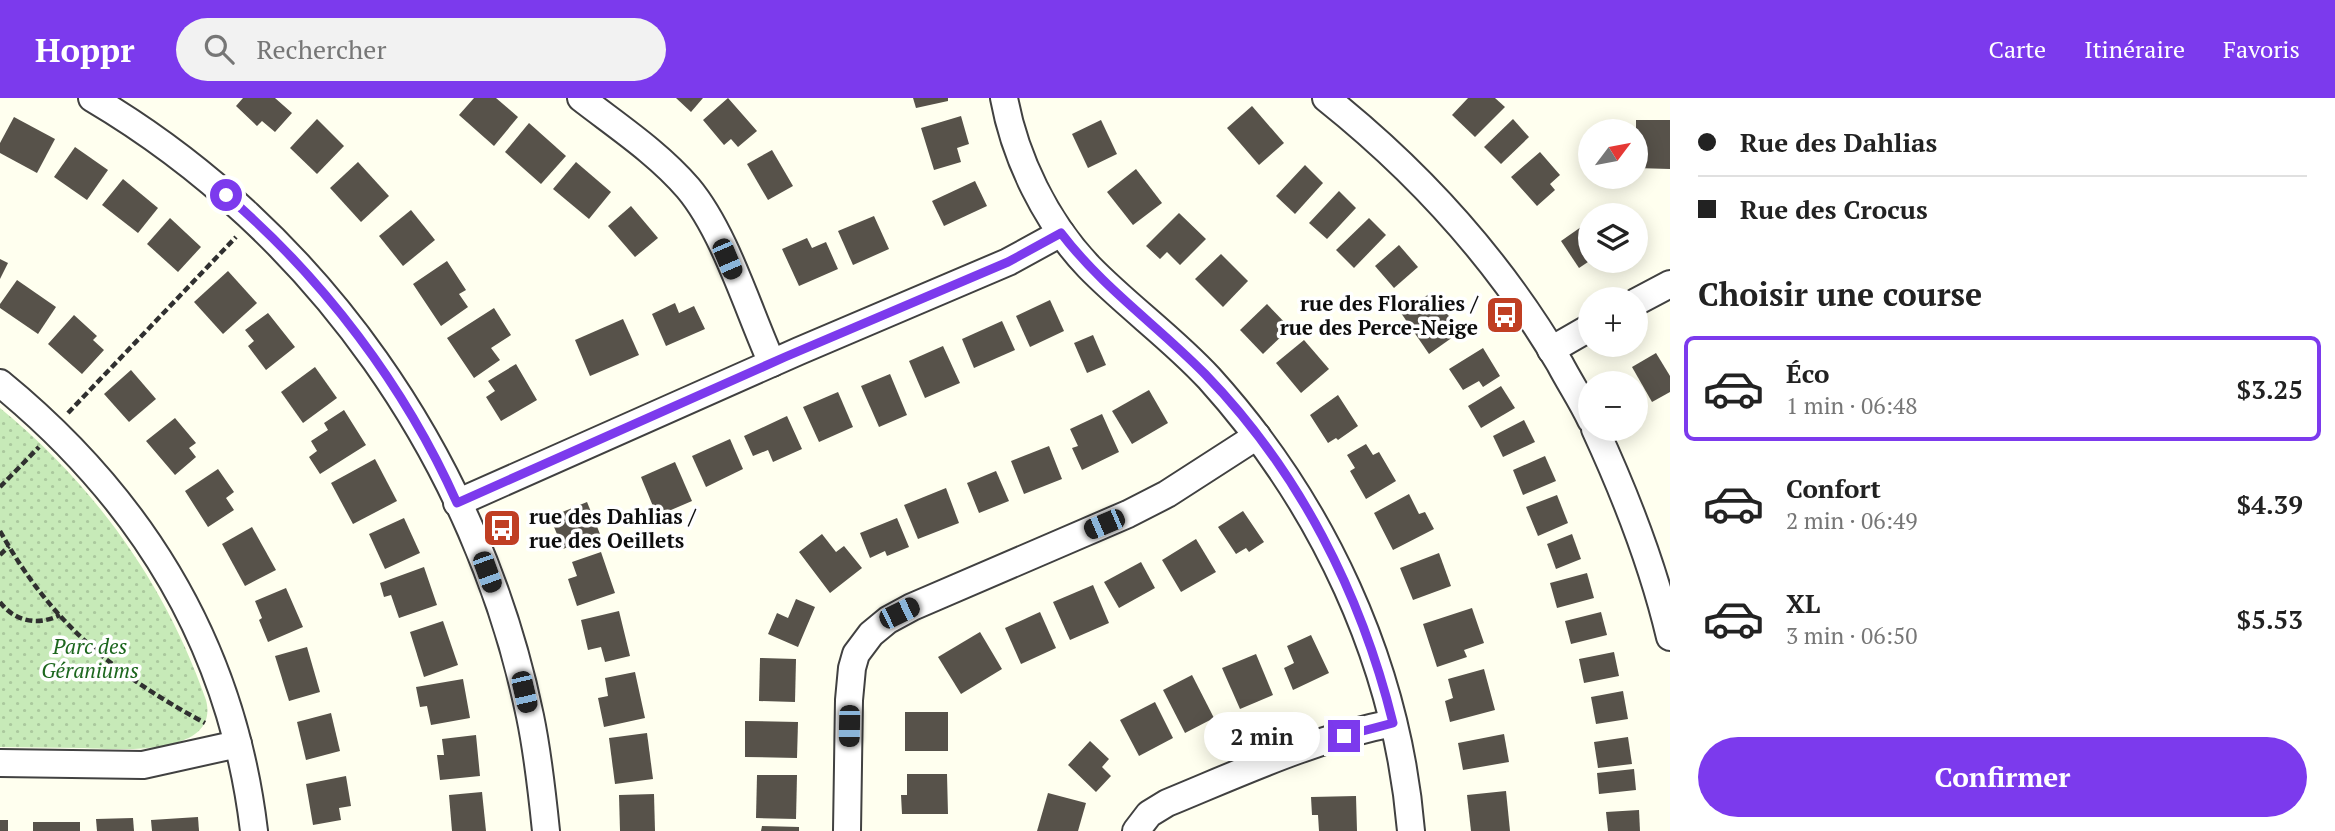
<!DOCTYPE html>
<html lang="fr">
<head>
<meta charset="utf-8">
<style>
  :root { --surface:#fff; --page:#f2f2f2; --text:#222; --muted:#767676; --line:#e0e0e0; --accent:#7c3aed }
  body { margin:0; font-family:"PT Serif",serif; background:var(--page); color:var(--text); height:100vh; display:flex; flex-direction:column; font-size:26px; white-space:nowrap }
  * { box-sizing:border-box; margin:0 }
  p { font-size:23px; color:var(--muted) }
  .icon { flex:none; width:38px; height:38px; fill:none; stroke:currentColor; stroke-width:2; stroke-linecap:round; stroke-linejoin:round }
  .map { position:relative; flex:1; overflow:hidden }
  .drawer { display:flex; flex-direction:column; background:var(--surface); width:665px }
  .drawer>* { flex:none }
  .banner { display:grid; align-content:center; height:154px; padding:0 28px; background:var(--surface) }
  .needle { width:46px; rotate:58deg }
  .buttons { position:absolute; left:1578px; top:21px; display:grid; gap:14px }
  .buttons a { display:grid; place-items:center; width:70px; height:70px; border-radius:50%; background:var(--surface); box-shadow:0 4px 18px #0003; font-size:35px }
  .end { position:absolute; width:32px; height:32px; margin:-16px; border:9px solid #7c3aed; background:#fff; box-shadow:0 0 0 4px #fff }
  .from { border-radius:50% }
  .bubble { position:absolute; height:49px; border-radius:24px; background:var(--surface); box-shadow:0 4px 18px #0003; font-size:23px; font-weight:700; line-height:49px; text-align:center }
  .car { position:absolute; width:21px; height:42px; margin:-21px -10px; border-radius:9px; box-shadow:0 0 5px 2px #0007; background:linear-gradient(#222 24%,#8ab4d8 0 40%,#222 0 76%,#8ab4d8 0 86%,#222 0) }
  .banner b { display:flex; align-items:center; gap:24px; height:66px; font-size:26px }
  .banner b+b { border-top:2px solid var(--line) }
  .banner i { width:18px; height:18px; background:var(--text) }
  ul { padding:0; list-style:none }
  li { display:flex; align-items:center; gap:21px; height:105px; margin:0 14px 10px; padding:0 14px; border:4px solid transparent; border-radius:10px }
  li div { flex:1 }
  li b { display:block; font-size:26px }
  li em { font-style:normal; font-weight:700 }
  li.selected { border-color:var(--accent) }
  li>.icon { width:63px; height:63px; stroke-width:1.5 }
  h2 { padding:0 28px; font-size:32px; line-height:84px }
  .action { display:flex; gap:14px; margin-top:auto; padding:14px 28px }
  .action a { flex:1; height:80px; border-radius:42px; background:var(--accent); color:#fff; font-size:28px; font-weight:700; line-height:80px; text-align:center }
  header { display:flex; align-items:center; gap:42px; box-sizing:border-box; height:98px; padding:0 35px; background:var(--accent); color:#fff }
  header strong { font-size:33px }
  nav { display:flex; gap:38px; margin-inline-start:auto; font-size:24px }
  .search { width:490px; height:63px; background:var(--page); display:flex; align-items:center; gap:18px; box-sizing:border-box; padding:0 24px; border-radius:38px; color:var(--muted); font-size:26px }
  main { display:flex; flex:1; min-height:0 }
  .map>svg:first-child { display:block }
</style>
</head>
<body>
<header>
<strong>Hoppr</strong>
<div class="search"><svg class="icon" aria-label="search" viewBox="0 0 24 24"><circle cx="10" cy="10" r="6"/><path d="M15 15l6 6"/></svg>Rechercher</div>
<nav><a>Carte</a><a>Itinéraire</a><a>Favoris</a></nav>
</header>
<main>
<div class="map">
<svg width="1670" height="733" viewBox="0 0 1670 733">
  <defs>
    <pattern id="park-dots" width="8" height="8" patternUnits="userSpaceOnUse" patternTransform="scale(1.75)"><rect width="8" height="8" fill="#c7eab8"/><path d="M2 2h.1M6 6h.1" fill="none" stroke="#aac89d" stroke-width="1.8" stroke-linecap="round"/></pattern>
  </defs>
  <rect width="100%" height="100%" fill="#ffffef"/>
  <path fill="url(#park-dots)" d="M0 310C95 388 165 485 206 602 221 660 113 651 81 650 54 650 27 649 0 649Z"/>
  <g fill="#57524a">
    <polygon points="243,0 275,0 292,15 275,34 262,23 257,28 236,8"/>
    <polygon points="474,0 496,0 518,19 494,48 459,17"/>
    <polygon points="676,0 703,0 691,14"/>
    <polygon points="728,0 757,33 738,49 731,41 724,47 703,22"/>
    <polygon points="913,0 948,0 948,3 916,10"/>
    <polygon points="1468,0 1495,0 1505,9 1475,39 1452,17"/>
    <polygon points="1252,8 1284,45 1259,67 1227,30"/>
    <polygon points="961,18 969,46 957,50 961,64 934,72 921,30"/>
    <polygon points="14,19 55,41 37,75 0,55 0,45"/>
    <polygon points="317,21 344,48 317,76 290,50"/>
    <polygon points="1513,21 1529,39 1501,66 1484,49"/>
    <polygon points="1101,22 1117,56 1088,70 1072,36"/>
    <polygon points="1636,22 1670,22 1670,71 1636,70"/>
    <polygon points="529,25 566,58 541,86 505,54"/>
    <polygon points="75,49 108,72 87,102 54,79"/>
    <polygon points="772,52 793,88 768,102 747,66"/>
    <polygon points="1540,54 1560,77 1550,86 1555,92 1537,108 1511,79"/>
    <polygon points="358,64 389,98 361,124 330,90"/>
    <polygon points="576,64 611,94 589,121 553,91"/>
    <polygon points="1305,67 1323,85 1295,116 1276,98"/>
    <polygon points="1136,71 1162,105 1133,127 1107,94"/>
    <polygon points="123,81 158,110 138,135 102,107"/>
    <polygon points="975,83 987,108 944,128 932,103"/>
    <polygon points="1339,93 1356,110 1327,141 1309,125"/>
    <polygon points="1614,107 1621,117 1598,117"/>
    <polygon points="631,108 658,140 635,159 608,128"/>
    <polygon points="411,112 435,142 403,168 379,138"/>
    <polygon points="1179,115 1206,141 1180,167 1167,154 1160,161 1146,148"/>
    <polygon points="874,118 889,151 853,167 838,133"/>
    <polygon points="170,120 201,149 178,174 147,146"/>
    <polygon points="1369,120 1386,137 1354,170 1336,152"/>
    <polygon points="1581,129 1591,144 1591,162 1579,170 1561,143"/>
    <polygon points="807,140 812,150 826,144 838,171 799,188 782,151"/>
    <polygon points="1399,147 1418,169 1394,190 1375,168"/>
    <polygon points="1221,156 1248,183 1223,209 1195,181"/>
    <polygon points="0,161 8,165 0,181"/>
    <polygon points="447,163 466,192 459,196 468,209 441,228 413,186"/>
    <polygon points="228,173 257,205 223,236 194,204"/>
    <polygon points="17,182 56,209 38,236 0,210 0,206"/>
    <polygon points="1432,194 1460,234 1429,256 1401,215"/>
    <polygon points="1050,202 1064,233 1030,249 1016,218"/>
    <polygon points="675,205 679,215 694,208 705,231 666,248 652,216"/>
    <polygon points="1267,206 1290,230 1263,256 1240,232"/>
    <polygon points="494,210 511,237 491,250 500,262 474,280 447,240"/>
    <polygon points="268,215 295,249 266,272 248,248 254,243 245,232"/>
    <polygon points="74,217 97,238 93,242 104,252 82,276 48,246"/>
    <polygon points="623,221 639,257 590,278 575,242"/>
    <polygon points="1002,223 1015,252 974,270 962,241"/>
    <polygon points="1093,237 1106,267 1087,275 1074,245"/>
    <polygon points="1304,242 1329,271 1301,295 1276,265"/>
    <polygon points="943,248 960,285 925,300 909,263"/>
    <polygon points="1483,250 1500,278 1483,289 1479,283 1463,292 1449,271"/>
    <polygon points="1656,255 1670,278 1670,294 1652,304 1632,269"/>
    <polygon points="516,266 537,302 501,323 486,299 495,293 488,283"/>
    <polygon points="315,269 337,300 303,325 281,294"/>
    <polygon points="131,272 156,301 129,324 104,296"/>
    <polygon points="890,276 907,317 879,329 861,288"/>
    <polygon points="1501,288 1515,310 1481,330 1468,308"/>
    <polygon points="1149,292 1168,325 1132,346 1112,313"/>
    <polygon points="838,294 853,329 819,344 803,309"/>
    <polygon points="1338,297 1358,328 1338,342 1336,340 1328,345 1310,317"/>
    <polygon points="344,312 366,347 320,376 309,359 317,353 311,343 328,332 324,325"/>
    <polygon points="1102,316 1119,354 1082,372 1072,350 1078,348 1070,331"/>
    <polygon points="787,318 802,351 773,364 768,352 753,358 744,338"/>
    <polygon points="175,320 196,345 189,350 196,359 175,377 146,343"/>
    <polygon points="1524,322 1535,344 1503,359 1493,338"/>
    <polygon points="730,341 743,371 706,389 692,358"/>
    <polygon points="1366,346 1373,357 1379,354 1396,383 1366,401 1350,373 1355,370 1347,357"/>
    <polygon points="1049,348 1062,381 1024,396 1011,363"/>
    <polygon points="1545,358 1556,383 1523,397 1513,372"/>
    <polygon points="375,361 397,403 353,426 331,385"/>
    <polygon points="675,364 692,403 657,418 641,379"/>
    <polygon points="218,371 234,394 226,400 234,412 208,429 185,393"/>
    <polygon points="996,373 1009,403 979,415 967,385"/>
    <polygon points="946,390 959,425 918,441 904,407"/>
    <polygon points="1409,396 1419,416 1425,414 1434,431 1393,452 1374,415"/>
    <polygon points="1557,397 1568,425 1538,438 1526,409"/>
    <polygon points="587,404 600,436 563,451 550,419"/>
    <polygon points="1243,413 1264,444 1249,454 1246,450 1236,456 1218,429"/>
    <polygon points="404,420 420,455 385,471 369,436"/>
    <polygon points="897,420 909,449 887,458 885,453 870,460 860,435"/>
    <polygon points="252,429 276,472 245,488 222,446"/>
    <polygon points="822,436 836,454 844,448 862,470 830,495 799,454"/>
    <polygon points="1572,436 1581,461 1556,471 1547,446"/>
    <polygon points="1196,441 1216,474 1181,494 1162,462"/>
    <polygon points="601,454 615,495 577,508 568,481 577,478 572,464"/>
    <polygon points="1439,455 1451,488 1413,502 1400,470"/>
    <polygon points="1141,464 1155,490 1119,510 1104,484"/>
    <polygon points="424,469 437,507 399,520 391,497 384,499 380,485"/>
    <polygon points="1587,475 1594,500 1557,510 1550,485"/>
    <polygon points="1093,487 1109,525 1070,542 1053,504"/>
    <polygon points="286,490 303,529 268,544 259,522 262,520 255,503"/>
    <polygon points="796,501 815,509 798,549 768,536 777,515 788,520"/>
    <polygon points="1472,510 1484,545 1464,552 1467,559 1437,569 1423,526"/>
    <polygon points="619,513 630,558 605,564 601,549 588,552 581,522"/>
    <polygon points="1040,514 1056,550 1021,566 1005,530"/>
    <polygon points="1601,514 1607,537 1571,546 1565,523"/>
    <polygon points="443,523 458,567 424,579 410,534"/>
    <polygon points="980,534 1002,571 961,596 938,559"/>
    <polygon points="1311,537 1329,575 1293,592 1284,570 1294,565 1287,548"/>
    <polygon points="307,549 320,594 289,603 275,558"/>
    <polygon points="1614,554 1619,578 1584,585 1579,561"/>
    <polygon points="1256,556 1273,597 1240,611 1222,570"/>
    <polygon points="760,560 796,561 795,604 759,603"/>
    <polygon points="1484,571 1495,612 1450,624 1445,603 1453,600 1448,581"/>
    <polygon points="635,574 645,620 604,629 598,600 608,598 605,580"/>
    <polygon points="1192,577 1214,620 1185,635 1163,592"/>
    <polygon points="463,581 470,620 431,627 427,608 420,609 416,589"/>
    <polygon points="1623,593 1628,621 1596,626 1591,599"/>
    <polygon points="1155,604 1173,640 1139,658 1120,622"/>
    <rect x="905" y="614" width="43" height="39"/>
    <polygon points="331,615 340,653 306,662 297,624"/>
    <polygon points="745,623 798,624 797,660 745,659"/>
    <polygon points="647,635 653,681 615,686 609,640"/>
    <polygon points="1504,636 1509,664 1463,672 1458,645"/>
    <polygon points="476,637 480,678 440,682 437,657 444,657 442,641"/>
    <polygon points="1628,639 1632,666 1598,670 1594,644"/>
    <polygon points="1090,643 1109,661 1102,669 1111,678 1096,694 1068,667"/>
    <polygon points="1634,671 1636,692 1599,696 1597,675"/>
    <polygon points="907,676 947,676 948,716 902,716 901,697 907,697"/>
    <polygon points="757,677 797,677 796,721 756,720"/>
    <polygon points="346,678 351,708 339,710 341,722 313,727 306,686"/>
    <polygon points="1506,693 1510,733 1471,733 1467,697"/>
    <polygon points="482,694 486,733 452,733 449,697"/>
    <polygon points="1048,695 1086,705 1078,733 1037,733"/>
    <polygon points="654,696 655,733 620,733 619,697"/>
    <polygon points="1356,698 1357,733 1319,733 1318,717 1312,717 1311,699"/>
    <polygon points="1639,712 1640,733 1608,733 1606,714"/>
    <polygon points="198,719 199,733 152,733 151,722"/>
    <polygon points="133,720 134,733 97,733 96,721"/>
    <rect x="0" y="722" width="8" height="11"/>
    <rect x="33" y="724" width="47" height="9"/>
    <polygon points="762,728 799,729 799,733 761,733"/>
  </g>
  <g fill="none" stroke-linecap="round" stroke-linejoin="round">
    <defs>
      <g id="minor">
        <path d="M92 0C317 133 477 362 530 618 538 656 542 694 546 733"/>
        <path d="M581 0C617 28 658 55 688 90 725 134 748 212 772 265"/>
        <path d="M1004 0C1015 60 1046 124 1089 169 1127 208 1172 240 1209 280 1322 405 1397 564 1411 733"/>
        <path d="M1326 0C1420 75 1499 162 1560 266 1570 285 1582 303 1591 322"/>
        <polyline points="1636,204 1670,186"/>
        <polyline points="1551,252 1591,229"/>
        <path d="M0 285C143 402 232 548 254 733"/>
        <path d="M1595 331C1626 398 1653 467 1670 539"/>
        <polyline points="457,405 799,253 1008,164 1061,135"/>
        <polyline points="0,665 143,667 238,646"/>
        <polyline points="847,733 849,602 852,570 856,556 871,536 888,522 912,509 1128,416 1167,396 1257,338"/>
        <path d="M1136 733 1149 716 1167 705C1240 675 1315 640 1393 625"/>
      </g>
    </defs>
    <use href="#minor" stroke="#414141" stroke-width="30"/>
    <g stroke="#303030" stroke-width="4.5" stroke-dasharray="7 3.5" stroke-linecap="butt">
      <polyline points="68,315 236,139"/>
      <polyline points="0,389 39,349"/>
      <path d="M0 433C51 525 114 576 205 625"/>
      <polyline points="0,457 9,448"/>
      <path d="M0 504C15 524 38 528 60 517"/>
    </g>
    <use href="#minor" stroke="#fff" stroke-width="26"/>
  </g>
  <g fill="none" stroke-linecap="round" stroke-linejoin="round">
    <path stroke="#7c3aed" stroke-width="9" d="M226 97C323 180 405 288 457 405L785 259 1008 164 1061 135C1102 189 1158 228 1205 276 1299 373 1361 495 1393 625L1344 638"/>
  </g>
  <defs>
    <symbol id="bus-square" viewBox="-11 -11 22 22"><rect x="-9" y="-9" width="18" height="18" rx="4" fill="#c03f23" stroke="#fff"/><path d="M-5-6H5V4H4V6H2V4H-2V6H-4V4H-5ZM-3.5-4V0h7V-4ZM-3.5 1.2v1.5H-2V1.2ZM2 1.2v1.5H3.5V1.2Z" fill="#fff"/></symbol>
  </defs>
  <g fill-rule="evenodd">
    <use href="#bus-square" x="1483" y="195" width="44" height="44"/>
    <use href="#bus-square" x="480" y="408" width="44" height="44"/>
  </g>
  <g text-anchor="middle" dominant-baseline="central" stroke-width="7" stroke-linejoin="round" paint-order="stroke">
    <g font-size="21" font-weight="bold" fill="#0e0e0e" stroke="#fff" text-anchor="end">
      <text x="1478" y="205">rue des Floralies /<tspan x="1478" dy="24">rue des Perce-Neige</tspan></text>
      <text x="529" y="418" text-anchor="start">rue des Dahlias /<tspan x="529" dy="24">rue des Oeillets</tspan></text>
    </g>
    <g font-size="21" font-style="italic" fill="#1d671e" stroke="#fff">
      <text x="90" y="548">Parc des<tspan x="90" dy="24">Géraniums</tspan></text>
    </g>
  </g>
</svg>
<div class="buttons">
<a><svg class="needle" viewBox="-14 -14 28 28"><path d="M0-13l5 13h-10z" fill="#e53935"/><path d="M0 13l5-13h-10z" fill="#767676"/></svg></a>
<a><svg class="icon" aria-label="layers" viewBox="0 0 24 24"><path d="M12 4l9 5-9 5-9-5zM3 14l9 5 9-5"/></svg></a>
<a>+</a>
<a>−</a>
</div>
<i class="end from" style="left:226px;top:97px"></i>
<i class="end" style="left:1344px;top:638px"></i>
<div class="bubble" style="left:1204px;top:614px;width:116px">2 min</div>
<i class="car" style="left:727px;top:161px;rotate:157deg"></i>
<i class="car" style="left:1104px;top:426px;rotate:247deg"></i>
<i class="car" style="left:487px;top:474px;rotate:160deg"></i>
<i class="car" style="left:899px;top:515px;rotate:64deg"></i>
<i class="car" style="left:524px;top:594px;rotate:167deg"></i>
<i class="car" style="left:849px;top:628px;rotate:181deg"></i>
</div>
<section class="drawer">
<div class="banner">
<b><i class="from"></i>Rue des Dahlias</b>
<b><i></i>Rue des Crocus</b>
</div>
<h2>Choisir une course</h2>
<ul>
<li class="selected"><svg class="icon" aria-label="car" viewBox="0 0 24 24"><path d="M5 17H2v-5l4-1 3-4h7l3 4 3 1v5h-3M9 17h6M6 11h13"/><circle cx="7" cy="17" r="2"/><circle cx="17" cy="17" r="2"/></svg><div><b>Éco</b><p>1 min · 06:48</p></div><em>$3.25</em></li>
<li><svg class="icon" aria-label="car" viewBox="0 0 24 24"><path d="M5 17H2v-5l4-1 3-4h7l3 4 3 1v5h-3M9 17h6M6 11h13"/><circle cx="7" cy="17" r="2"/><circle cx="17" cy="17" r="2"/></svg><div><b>Confort</b><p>2 min · 06:49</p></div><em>$4.39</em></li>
<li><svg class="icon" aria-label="car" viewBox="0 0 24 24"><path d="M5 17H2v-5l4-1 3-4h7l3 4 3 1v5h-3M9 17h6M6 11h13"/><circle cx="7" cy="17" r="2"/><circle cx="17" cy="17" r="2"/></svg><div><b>XL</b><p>3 min · 06:50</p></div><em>$5.53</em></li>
</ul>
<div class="action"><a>Confirmer</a></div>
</section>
</main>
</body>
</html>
